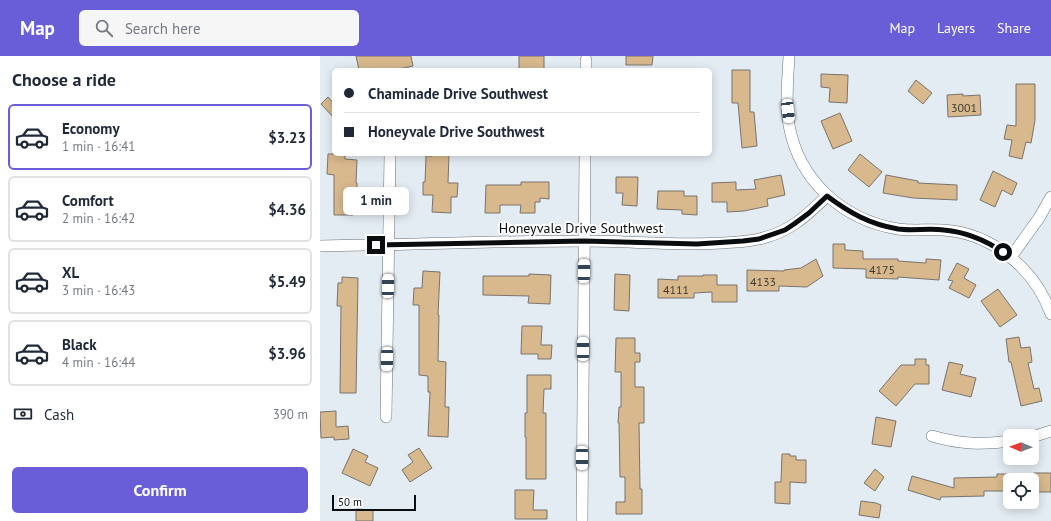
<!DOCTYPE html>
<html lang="en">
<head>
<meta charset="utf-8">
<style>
  :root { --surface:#fff; --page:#f6f6f7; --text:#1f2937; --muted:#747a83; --line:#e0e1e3; --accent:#695ed8 }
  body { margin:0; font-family:"PT Sans",sans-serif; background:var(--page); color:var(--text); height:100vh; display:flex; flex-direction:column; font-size:15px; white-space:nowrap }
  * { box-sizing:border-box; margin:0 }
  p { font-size:13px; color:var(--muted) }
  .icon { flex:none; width:22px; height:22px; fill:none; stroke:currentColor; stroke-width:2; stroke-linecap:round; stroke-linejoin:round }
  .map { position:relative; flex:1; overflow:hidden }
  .drawer { display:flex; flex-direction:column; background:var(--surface); width:320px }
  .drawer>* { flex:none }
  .hud { position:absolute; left:12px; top:12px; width:380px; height:88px; border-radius:6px; box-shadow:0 2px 10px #0003; display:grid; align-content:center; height:88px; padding:0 12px; background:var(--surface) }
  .needle { width:26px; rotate:271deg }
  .buttons { position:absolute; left:683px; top:373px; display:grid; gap:8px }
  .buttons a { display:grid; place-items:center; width:36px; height:36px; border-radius:6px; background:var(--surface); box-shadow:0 2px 10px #0003; font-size:20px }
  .scale { position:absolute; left:12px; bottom:10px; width:84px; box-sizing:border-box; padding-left:4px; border:2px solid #0a0d0f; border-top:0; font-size:11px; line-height:14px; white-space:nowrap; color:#0a0d0f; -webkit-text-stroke:3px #fff; paint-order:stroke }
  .end { position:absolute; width:18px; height:18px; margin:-9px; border:5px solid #0a0d0f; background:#fff; box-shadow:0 0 0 2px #fff }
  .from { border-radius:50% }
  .bubble { position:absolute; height:28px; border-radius:6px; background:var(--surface); box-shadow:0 2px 10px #0003; font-size:13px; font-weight:700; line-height:28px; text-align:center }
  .car { position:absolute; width:12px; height:24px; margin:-12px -6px; border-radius:5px; box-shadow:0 0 3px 1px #0007; background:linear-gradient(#fff 24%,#345 0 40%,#fff 0 76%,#345 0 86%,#fff 0) }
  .hud b { display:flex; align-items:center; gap:14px; height:38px; font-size:15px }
  .hud b+b { border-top:1px solid var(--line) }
  .hud i { width:10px; height:10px; background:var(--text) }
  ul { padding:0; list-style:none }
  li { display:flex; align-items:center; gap:12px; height:66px; margin:0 8px 6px; padding:0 4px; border:2px solid var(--line); border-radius:6px }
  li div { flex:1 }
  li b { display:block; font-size:15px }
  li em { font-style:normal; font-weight:700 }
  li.current { border-color:var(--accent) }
  li>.icon { width:36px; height:36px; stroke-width:1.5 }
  h2 { padding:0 12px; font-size:18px; line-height:48px }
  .pay { display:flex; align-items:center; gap:10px; height:44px; padding:0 12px; font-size:15px }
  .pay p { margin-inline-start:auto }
  .cta { display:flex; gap:8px; margin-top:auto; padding:8px 12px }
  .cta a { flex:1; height:46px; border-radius:6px; background:var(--accent); color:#fff; font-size:16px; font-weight:700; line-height:46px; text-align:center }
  header { display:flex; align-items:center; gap:24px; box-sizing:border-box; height:56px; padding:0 20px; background:var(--accent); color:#fff }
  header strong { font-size:19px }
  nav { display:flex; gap:22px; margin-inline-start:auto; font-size:14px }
  .search { width:280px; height:36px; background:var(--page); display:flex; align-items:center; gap:10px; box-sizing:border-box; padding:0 14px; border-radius:6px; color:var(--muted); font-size:15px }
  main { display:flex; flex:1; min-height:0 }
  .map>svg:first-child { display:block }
</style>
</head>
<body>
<header>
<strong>Map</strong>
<div class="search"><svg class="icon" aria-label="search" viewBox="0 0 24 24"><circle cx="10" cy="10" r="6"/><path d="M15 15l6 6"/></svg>Search here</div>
<nav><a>Map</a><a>Layers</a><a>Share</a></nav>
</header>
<main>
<section class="drawer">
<h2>Choose a ride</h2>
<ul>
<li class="current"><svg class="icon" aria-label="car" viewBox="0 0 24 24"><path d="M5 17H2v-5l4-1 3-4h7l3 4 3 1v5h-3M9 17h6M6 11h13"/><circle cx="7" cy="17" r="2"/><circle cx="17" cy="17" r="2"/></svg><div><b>Economy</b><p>1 min · 16:41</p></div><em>$3.23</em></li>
<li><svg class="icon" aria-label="car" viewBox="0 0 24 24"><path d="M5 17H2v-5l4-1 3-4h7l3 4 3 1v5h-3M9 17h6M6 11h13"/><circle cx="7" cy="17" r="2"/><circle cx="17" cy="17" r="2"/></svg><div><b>Comfort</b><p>2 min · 16:42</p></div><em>$4.36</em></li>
<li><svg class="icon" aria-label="car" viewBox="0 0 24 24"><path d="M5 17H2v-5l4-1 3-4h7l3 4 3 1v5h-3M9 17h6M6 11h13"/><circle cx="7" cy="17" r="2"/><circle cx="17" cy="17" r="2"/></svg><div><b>XL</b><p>3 min · 16:43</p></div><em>$5.49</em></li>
<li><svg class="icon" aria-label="car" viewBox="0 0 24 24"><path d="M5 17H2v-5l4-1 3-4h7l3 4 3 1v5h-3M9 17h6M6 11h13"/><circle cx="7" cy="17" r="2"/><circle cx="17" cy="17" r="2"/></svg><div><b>Black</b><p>4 min · 16:44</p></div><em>$3.96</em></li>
</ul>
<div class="pay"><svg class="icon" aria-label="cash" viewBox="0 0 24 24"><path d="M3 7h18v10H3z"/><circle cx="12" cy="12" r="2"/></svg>Cash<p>390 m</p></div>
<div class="cta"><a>Confirm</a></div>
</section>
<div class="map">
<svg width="731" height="465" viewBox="0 0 731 465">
  <rect width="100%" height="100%" fill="#e4ecf3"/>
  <g fill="#d8b88d" stroke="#79736c">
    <polygon points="36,0 91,0 93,10 74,14 39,14"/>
    <rect x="199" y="0" width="25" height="13"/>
    <polygon points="306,0 333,0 332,9 306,9"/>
    <polygon points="412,14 430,14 430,56 434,56 437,90 422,92 418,47 412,47"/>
    <polygon points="501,18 528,19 527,47 509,46 510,32 501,31"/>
    <polygon points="596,24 612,37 603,48 588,35"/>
    <polygon points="696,28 715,28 715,64 711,87 706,86 702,103 689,100 692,84 684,83 687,69 696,70"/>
    <polygon points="643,38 643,40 660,39 661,59 628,61 627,39"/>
    <polygon points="8,41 14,48 14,62 1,48"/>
    <polygon points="520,57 532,85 513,93 501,65"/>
    <polygon points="8,98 25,98 25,103 37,104 36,127 37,127 37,141 33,141 33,159 14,159 14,119 7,118"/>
    <polygon points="112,98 129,98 128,127 138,127 137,141 131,141 131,157 112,156 113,139 103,139 103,126 105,126 106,100 112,100"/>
    <polygon points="540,98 562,116 549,131 528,114"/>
    <polygon points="673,115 697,127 692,139 682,134 675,151 660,144"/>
    <polygon points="461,119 465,139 447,143 448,150 424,155 407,156 407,146 392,146 392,127 416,126 416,134 436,133 434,124"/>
    <polygon points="566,119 598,125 598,127 637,129 637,144 593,142 563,137"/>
    <polygon points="296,121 318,121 317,150 302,149 303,137 296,137"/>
    <polygon points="201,126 229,126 229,143 220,142 220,146 215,146 215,157 200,157 201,149 180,149 180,157 165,157 166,129 201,129"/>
    <polygon points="338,135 364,135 364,140 377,140 377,159 362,158 362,154 337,153"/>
    <polygon points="513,188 525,188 525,194 543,195 543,203 578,203 578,205 606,207 606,203 621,204 619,224 578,221 578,223 546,222 546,213 513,212"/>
    <polygon points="496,203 503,220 487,231 459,230 459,235 427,235 427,214 464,215 464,214 481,212"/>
    <polygon points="637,207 649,213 644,222 656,229 649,242 629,232 633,225 628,224"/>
    <polygon points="103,215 120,216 118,259 119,259 118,305 126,306 125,351 129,351 128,381 108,380 110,336 108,336 108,320 99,319 99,249 93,249 94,232 102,232"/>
    <polygon points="209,218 231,219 230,248 208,247 209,240 163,239 163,220 209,220"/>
    <polygon points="295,218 310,219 309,255 294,254"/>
    <polygon points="383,219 397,219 397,229 417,229 417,246 392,246 392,236 374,237 374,242 338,242 338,223 358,224 358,220 383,220"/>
    <polygon points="22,221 38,222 36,337 20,337 21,250 17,250 18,227 22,227"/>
    <polygon points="678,233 697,259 680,271 661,245"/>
    <polygon points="202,270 222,270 221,289 232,289 231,303 218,303 218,298 201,298"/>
    <polygon points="699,281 701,292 710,291 712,306 708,307 714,333 719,332 722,345 701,350 691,306 689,306 686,283"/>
    <polygon points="296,282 315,282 315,297 320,297 320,306 315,306 315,331 324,331 324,367 319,367 320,433 322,433 322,458 296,458 296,446 305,446 305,421 300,421 299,367 298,367 299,351 301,351 301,316 295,316"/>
    <polygon points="595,303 606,303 606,309 609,309 609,328 595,328 576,350 559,335 581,309 595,309"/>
    <polygon points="629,306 643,309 640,318 656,322 651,341 622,334"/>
    <polygon points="207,319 231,319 231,333 224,333 223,357 226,357 226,423 206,423 206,381 205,381 205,357 207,357"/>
    <polygon points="16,355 16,371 28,370 29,383 14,384 14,381 1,382 0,356"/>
    <polygon points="556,361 576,365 571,391 552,388"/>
    <polygon points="99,392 112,412 90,426 82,414 93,406 88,399"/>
    <polygon points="33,393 48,400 45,406 58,412 50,430 22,417"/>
    <polygon points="462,398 470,398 470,400 476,400 476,404 486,404 486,427 470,426 470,448 455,447 455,426 461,426"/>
    <polygon points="555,413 564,421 555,435 544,427"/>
    <rect x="714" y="417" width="17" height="19"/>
    <polygon points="677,418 690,418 690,435 664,435 664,440 621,441 620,444 588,434 592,420 634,432 634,422 677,421"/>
    <polygon points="195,434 214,434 213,454 227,454 227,463 195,463"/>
    <polygon points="541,445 556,447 561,449 559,462 539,459"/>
    <polygon points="36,453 53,454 53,465 36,465"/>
  </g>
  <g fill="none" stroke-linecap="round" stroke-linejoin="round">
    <defs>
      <g id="minor">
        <path d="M469 0C468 23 465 46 469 69 479 125 523 164 578 173 593 175 608 173 623 174 672 177 715 213 731 258"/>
        <polyline points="266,14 266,4"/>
        <path d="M0 190C88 189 176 185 264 185 310 185 357 190 403 187 415 186 427 186 439 183 470 176 485 161 507 140"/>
        <polyline points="691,201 719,162 731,141"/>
        <polyline points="66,361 70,98"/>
        <path d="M612 380C639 388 662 389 690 385"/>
        <polyline points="712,381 731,375"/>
        <polyline points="262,465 265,98"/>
      </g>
    </defs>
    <use href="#minor" stroke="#6a7177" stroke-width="12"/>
    <use href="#minor" stroke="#fff" stroke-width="11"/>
  </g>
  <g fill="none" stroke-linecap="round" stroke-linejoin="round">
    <path stroke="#0a0d0f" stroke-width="5" d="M56 189 264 185 377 188 423 185 439 183 465 174 474 168 489 157 507 140C530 157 549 168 578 173 593 175 608 172 624 174 646 176 665 184 683 196"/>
  </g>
  <g text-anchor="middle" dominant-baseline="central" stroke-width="4" stroke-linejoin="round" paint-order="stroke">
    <g font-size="12" fill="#3e382e">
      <text x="644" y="51">3001</text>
      <text x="562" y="213">4175</text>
      <text x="443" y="225">4133</text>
      <text x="356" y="233">4111</text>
    </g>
    <g font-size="14" fill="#0a0d0f" stroke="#fff">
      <text x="261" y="172">Honeyvale Drive Southwest</text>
    </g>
  </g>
</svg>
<div class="buttons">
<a><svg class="needle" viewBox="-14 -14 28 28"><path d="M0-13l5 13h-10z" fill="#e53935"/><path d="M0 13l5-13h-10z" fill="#747a83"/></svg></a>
<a><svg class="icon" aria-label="locate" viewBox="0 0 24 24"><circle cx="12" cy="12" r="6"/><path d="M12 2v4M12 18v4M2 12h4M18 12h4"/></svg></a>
</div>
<div class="scale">50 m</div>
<i class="end from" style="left:683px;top:196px"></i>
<i class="end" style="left:56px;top:189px"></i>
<div class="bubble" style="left:23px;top:131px;width:66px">1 min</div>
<i class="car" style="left:468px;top:55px;rotate:173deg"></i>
<i class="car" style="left:264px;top:215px;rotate:1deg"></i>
<i class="car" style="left:68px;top:230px;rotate:1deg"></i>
<i class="car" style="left:263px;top:293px;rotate:0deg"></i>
<i class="car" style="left:67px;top:303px;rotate:181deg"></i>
<i class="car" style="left:262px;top:402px;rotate:180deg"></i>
<div class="hud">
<b><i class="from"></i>Chaminade Drive Southwest</b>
<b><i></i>Honeyvale Drive Southwest</b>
</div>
</div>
</main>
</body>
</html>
